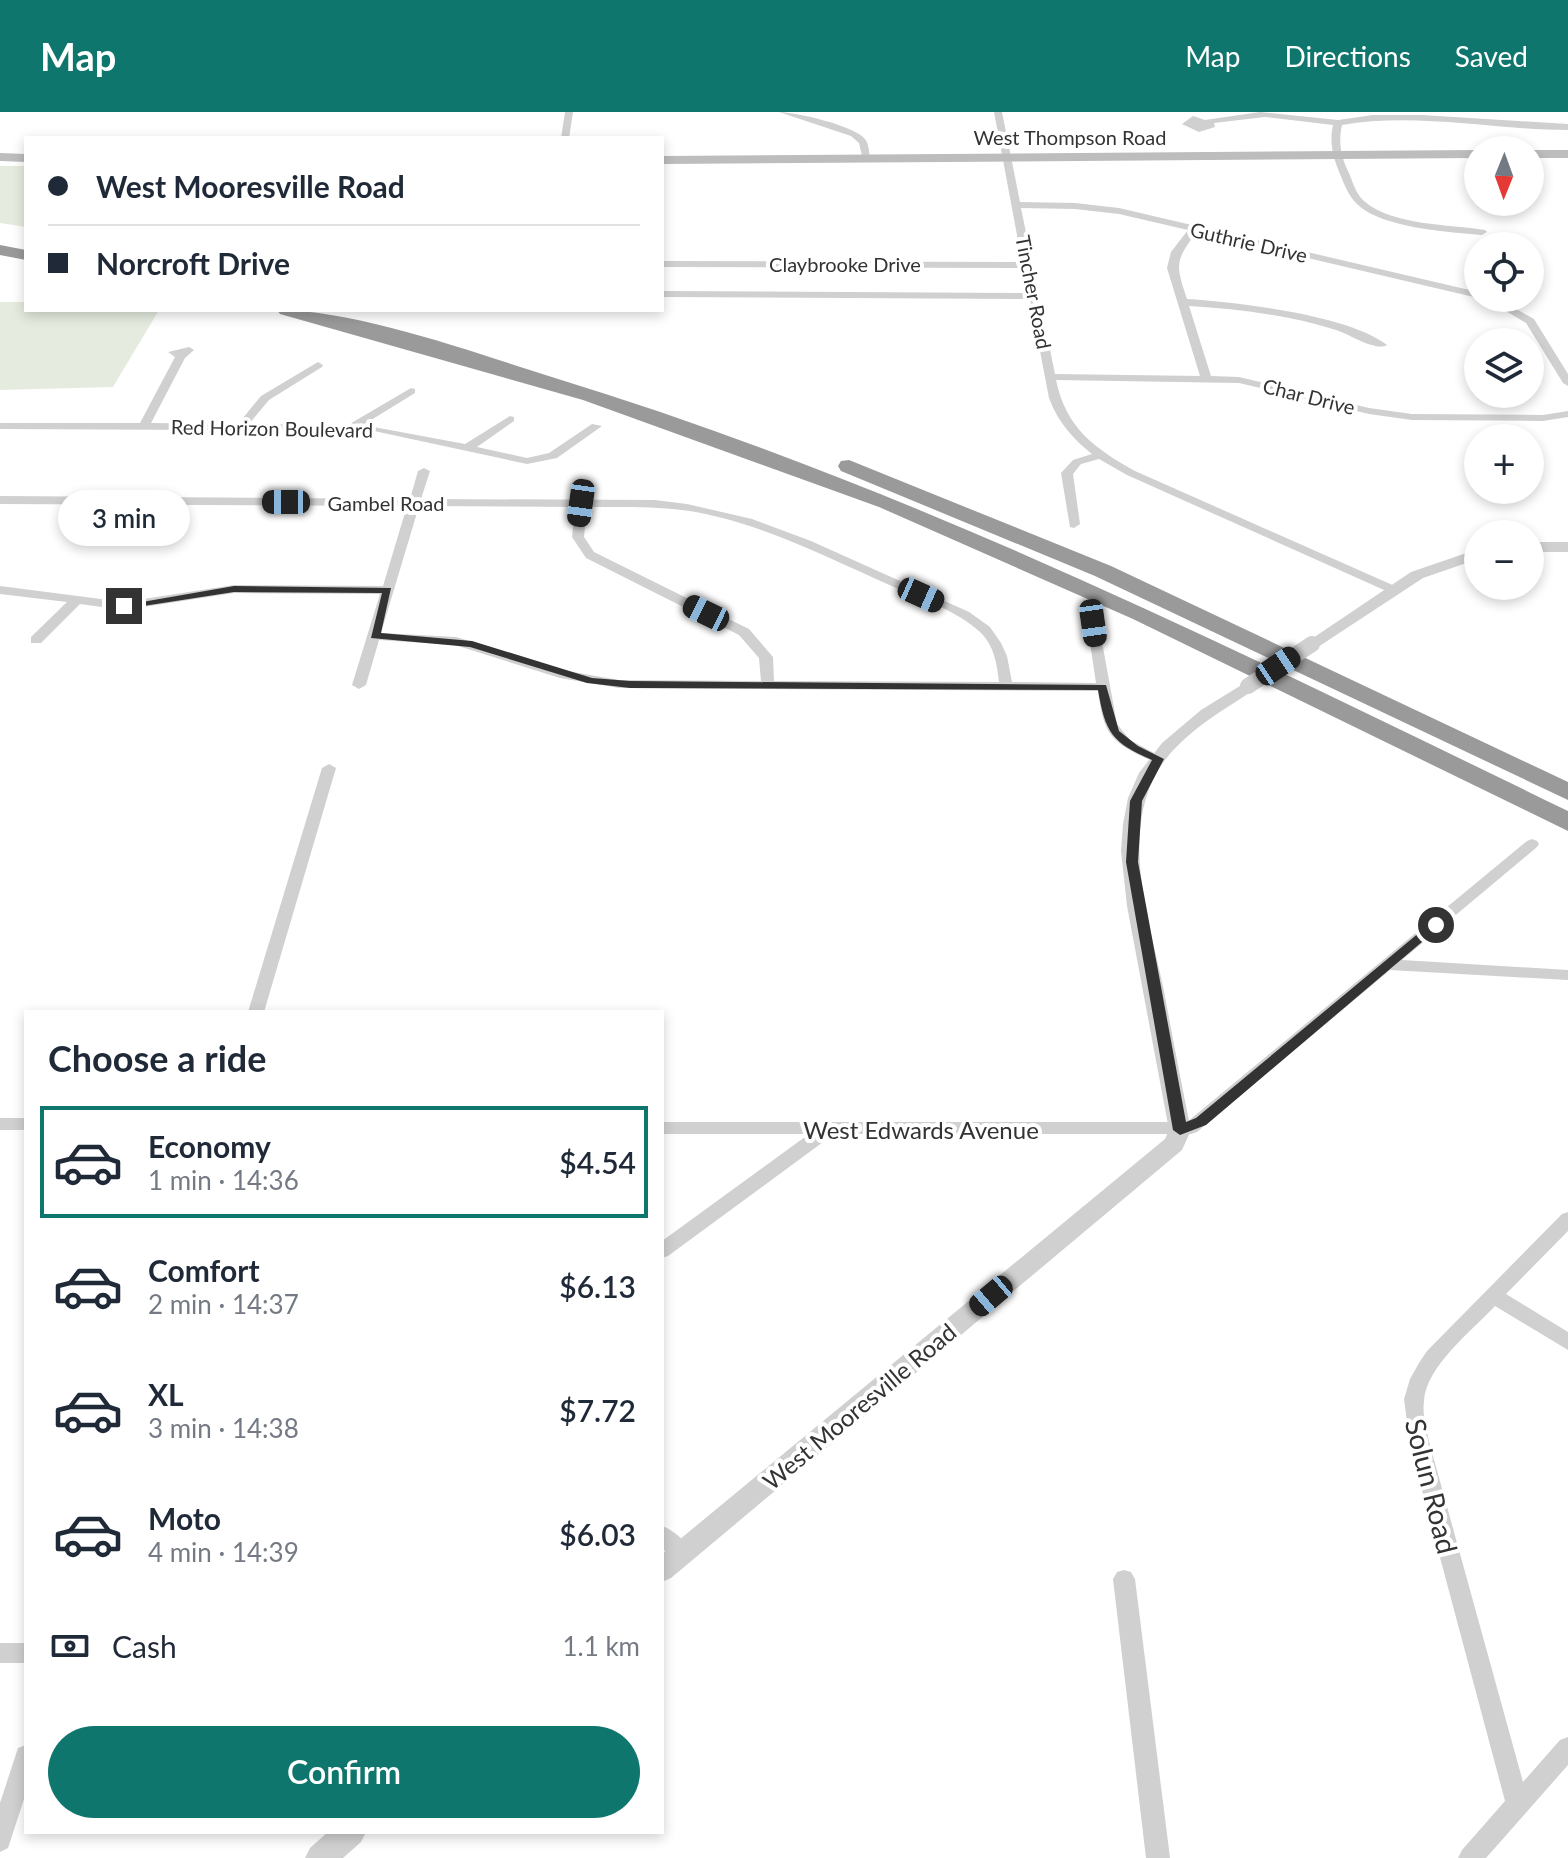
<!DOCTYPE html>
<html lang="en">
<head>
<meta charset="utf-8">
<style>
  :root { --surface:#fff; --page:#f6f6f7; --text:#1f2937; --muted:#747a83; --line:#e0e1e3; --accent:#0f766e }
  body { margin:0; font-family:Lato,sans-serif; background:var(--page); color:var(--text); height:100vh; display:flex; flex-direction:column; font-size:30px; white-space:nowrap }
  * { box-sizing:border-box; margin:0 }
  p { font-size:26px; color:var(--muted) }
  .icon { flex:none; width:44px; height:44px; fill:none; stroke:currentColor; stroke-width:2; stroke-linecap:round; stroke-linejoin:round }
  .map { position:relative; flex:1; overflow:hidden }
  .drawer { position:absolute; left:24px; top:898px; width:640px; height:824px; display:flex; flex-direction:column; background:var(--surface); border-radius:0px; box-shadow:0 4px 12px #0003 }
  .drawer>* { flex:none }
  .guide { position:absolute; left:24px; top:24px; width:640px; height:176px; border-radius:0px; box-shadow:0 4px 12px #0003; display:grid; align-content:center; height:176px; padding:0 24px; background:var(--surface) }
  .needle { width:52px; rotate:181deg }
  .controls { position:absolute; left:1464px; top:24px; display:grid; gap:16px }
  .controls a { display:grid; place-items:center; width:80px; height:80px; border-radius:50%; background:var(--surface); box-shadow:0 4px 12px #0003; font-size:40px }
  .end { position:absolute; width:36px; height:36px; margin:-18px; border:10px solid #333; background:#fff; box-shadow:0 0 0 4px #fff }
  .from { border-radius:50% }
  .bubble { position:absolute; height:56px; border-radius:28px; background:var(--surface); box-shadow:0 4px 12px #0003; font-size:26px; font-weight:600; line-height:56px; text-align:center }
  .car { position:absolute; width:24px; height:48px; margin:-24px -12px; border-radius:10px; box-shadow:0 0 6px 2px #0007; background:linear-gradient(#222 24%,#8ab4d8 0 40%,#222 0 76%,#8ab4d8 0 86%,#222 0) }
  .guide b { display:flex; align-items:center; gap:28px; height:76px; font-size:30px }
  .guide b+b { border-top:2px solid var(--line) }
  .guide i { width:20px; height:20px; background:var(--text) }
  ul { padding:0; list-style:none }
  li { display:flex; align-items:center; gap:24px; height:112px; margin:0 16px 12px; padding:0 8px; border:4px solid transparent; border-radius:0px }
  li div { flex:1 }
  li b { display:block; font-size:30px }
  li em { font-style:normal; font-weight:600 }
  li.selected { border-color:var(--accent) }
  li>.icon { width:72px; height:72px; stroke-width:1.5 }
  h2 { padding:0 24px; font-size:36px; line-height:96px }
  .pay { display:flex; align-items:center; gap:20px; height:88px; padding:0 24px; font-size:30px }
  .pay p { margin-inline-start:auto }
  .button { display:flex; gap:16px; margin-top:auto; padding:16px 24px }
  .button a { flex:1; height:92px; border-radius:48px; background:var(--accent); color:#fff; font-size:32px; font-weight:600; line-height:92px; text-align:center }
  header { display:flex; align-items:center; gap:48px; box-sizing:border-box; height:112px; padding:0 40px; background:var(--accent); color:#fff }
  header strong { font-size:38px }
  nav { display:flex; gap:44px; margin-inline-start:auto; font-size:28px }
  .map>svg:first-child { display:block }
</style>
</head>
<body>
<header>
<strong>Map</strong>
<nav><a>Map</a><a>Directions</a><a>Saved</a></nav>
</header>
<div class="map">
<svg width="1568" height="1746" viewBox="0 0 1568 1746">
  <rect width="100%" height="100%" fill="#fff"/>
  <g fill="#e5ecdf">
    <polygon points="0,54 26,54 26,115 0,111"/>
    <polygon points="0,190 26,190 26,198 159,198 113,275 0,278"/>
  </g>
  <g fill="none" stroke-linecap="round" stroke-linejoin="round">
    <g fill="#d0d0d0" fill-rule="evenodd">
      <polygon points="565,0 573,0 569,26 561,26"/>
      <path d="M779 0C796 0 855 14 865 27 869 32 869 40 870 46L863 48 859 31 851 24Z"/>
      <path d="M994 0H1002L1020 90 1075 91 1119 96 1478 180V186L1197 120C1174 149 1176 154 1187 187 1236 190 1349 203 1387 233 1376 240 1349 222 1336 218 1289 203 1238 197 1189 194L1211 264 1239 265 1369 296 1412 302 1543 303 1568 299V305L1543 309 1412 308 1369 302 1239 271 1056 268C1066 316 1094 336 1135 359L1397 475V481L1393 482 1127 363 1099 347 1081 352 1073 362 1080 412 1074 416 1070 415 1061 361 1073 348 1092 342C1072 326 1058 310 1049 286L1030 187 662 185V179L1028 181 1024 156 662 155V149L1022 150ZM1021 96 1075 97 1119 102 1188 118 1171 140 1167 156 1200 264 1055 262Z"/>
      <path d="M1260 0 1338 8 1373 3H1422L1568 12V18C1494 18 1416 0 1342 13 1338 31 1341 45 1349 61 1353 71 1356 82 1364 89 1393 114 1449 112 1485 118L1487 120 1482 123C1449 120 1378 116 1355 90 1348 82 1344 72 1340 62 1333 45 1329 31 1333 13L1265 5 1214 11 1215 15 1199 20 1182 12 1193 4 1205 8Z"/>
      <polygon points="1484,186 1496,186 1534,207 1568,262 1568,274 1563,271 1526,211"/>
      <polygon points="189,235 194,238 185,246 151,311 238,312 261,284 318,250 323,253 322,255 269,288 249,312 348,313 411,276 415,277 415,281 363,313 465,332 510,304 514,305 514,309 477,335 527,346 549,341 592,312 602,314 557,346 527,352 374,319 0,317 0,311 140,311 175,245 168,240"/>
      <path d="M424 356 430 359 421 387 655 388 687 392 752 407 811 429 969 500 990 515 1001 531 1007 544 1012 570 1096 571 1087 511 1088 508H1098L1117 612 1130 628 1165 647 1163 650C1154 651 1148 647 1139 643 1106 627 1103 614 1098 579L619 576 560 566 455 533 379 528 366 573 359 577 352 573 380 482 234 481 124 498 80 492 41 531H31V525L67 490 0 482V474L124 490 234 473 383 474 407 394 0 392V384L410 387 418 359ZM419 394 575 395 572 425 586 446 739 523 759 546 761 569 619 568 567 559 456 525 381 521ZM587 395C621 395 656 394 690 399 762 411 828 446 894 475 923 488 956 498 980 520 994 533 997 552 999 570L774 569 773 545 749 517 594 440 584 425Z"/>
      <polygon points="329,652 336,656 264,900 248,900 322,656"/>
      <polygon points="1532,727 1537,729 1539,732 1537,735 1402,848 1568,858 1568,868 1390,858 1197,1020 1191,1022 834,1022 668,1144 662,1146 662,1129 809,1022 662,1022 662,1010 1187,1010 1527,729"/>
      <rect x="0" y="1006" width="26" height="12"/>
      <path d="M1568 1100V1119L1506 1182 1568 1220V1238L1495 1194C1472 1219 1426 1254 1424 1289 1422 1304 1427 1319 1430 1333L1523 1670 1560 1628 1568 1625V1653L1486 1746H1458L1462 1738 1505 1689 1410 1333 1404 1287 1410 1267 1419 1251 1427 1239 1562 1102Z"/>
      <path d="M662 1414C674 1418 687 1430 692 1442L689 1449 682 1451 675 1449 662 1436Z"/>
      <polygon points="1124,1458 1131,1460 1135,1467 1170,1746 1146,1746 1113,1467 1117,1460"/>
      <rect x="0" y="1531" width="26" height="20"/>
      <polygon points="26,1633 26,1681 8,1736 0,1740 0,1691 18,1636"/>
    </g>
    <g fill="#d0d0d0" fill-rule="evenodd">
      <rect x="1530" y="430" width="38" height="10"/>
      <polygon points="1478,437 1478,447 1423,466 1318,535 1312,537 1304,532 1411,460"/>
      <path d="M1248 569 1256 574 1254 578C1220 600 1178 624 1157 660 1121 725 1149 807 1163 874 1172 922 1181 970 1191 1018L1182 1038 671 1466 662 1470V1442L1165 1027 1169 1018 1127 794 1121 739 1123 712 1128 686 1139 661 1162 631 1201 598Z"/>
      <polygon points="328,1720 366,1720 361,1730 343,1746 305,1746 310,1736"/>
    </g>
    <g fill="#bdbdbd" fill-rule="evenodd">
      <polygon points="1478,38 1478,46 662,52 662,44"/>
      <rect x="1530" y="38" width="38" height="8"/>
      <polygon points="0,41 26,42 26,50 0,49"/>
    </g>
    <g fill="#9a9a9a" fill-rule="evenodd">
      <polygon points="0,133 26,138 26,148 0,143"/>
      <path d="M277 198C358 198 475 241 555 266 911 375 1234 537 1568 699V719L1133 507 879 395 583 288 280 202Z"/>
      <polygon points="849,348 1111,454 1568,670 1568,688 1095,464 841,359 838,354 841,349"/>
    </g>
    <polyline stroke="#d0d0d0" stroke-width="16" points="1248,574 1312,532"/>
  </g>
  <path fill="#333" d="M234 474 391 476 381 521 472 529 592 566 630 569 1106 573 1119 619 1138 634 1164 647 1142 689 1138 750 1186 1010 1196 1006 1432 810 1442 813 1206 1013 1180 1023 1173 1018 1126 750 1130 689 1152 648C1112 631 1105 620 1098 578L630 576 587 571 470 535 371 526 382 481 234 480 124 497 119 494Z"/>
  <g text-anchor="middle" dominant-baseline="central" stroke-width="8" stroke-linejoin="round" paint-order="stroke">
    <g font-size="20" fill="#333" stroke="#fff">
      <text x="1070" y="25">West Thompson Road</text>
      <text transform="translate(1249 130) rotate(13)">Guthrie Drive</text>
      <text x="845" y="152">Claybrooke Drive</text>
      <text transform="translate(1034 180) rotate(79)">Tincher Road</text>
      <text transform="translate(1309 284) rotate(14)">Char Drive</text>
      <text transform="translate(272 316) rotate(1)">Red Horizon Boulevard</text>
      <text x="386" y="391">Gambel Road</text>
    </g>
    <g font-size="24" fill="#333" stroke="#fff">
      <text x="921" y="1017">West Edwards Avenue</text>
      <text transform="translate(859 1294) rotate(-40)">West Mooresville Road</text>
    </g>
    <g font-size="28" fill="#333" stroke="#fff">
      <text transform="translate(1432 1374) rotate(76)">Solun Road</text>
    </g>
  </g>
</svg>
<div class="controls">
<a><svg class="needle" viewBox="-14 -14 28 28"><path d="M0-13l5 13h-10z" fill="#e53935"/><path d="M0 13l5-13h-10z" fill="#747a83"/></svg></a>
<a><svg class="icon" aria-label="locate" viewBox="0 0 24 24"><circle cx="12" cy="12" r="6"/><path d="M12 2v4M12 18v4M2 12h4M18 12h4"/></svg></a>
<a><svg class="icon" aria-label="layers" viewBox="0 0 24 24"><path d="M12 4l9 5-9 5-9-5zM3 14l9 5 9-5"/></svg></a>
<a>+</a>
<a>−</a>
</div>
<i class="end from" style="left:1436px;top:813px"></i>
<i class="end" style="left:124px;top:494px"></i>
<div class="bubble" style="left:58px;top:378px;width:132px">3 min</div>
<i class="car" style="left:286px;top:390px;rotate:270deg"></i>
<i class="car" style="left:581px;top:391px;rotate:188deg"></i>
<i class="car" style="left:921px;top:483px;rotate:114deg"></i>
<i class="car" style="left:706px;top:501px;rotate:296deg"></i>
<i class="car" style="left:1093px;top:511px;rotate:172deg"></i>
<i class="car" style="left:1278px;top:554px;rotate:56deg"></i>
<i class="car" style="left:991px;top:1184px;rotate:230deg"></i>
<div class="guide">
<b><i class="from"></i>West Mooresville Road</b>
<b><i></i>Norcroft Drive</b>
</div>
<section class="drawer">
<h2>Choose a ride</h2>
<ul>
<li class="selected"><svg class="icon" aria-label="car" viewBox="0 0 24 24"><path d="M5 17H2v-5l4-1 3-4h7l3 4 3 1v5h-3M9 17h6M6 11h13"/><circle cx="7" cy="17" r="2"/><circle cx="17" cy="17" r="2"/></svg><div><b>Economy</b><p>1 min · 14:36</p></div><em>$4.54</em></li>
<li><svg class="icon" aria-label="car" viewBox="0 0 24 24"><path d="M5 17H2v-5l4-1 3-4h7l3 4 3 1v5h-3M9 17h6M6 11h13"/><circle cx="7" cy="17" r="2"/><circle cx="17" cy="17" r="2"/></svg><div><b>Comfort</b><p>2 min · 14:37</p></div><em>$6.13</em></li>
<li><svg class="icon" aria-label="car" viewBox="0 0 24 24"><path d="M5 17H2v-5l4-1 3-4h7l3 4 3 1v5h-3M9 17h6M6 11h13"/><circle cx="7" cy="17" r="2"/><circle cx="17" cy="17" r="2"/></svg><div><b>XL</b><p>3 min · 14:38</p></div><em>$7.72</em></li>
<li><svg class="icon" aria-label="car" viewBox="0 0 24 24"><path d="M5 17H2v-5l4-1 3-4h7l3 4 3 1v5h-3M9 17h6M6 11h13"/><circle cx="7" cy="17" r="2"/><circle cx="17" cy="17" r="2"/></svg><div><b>Moto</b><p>4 min · 14:39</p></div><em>$6.03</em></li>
</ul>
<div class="pay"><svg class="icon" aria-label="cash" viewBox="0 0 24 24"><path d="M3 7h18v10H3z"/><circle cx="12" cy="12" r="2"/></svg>Cash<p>1.1 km</p></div>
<div class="button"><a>Confirm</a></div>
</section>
</div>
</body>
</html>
